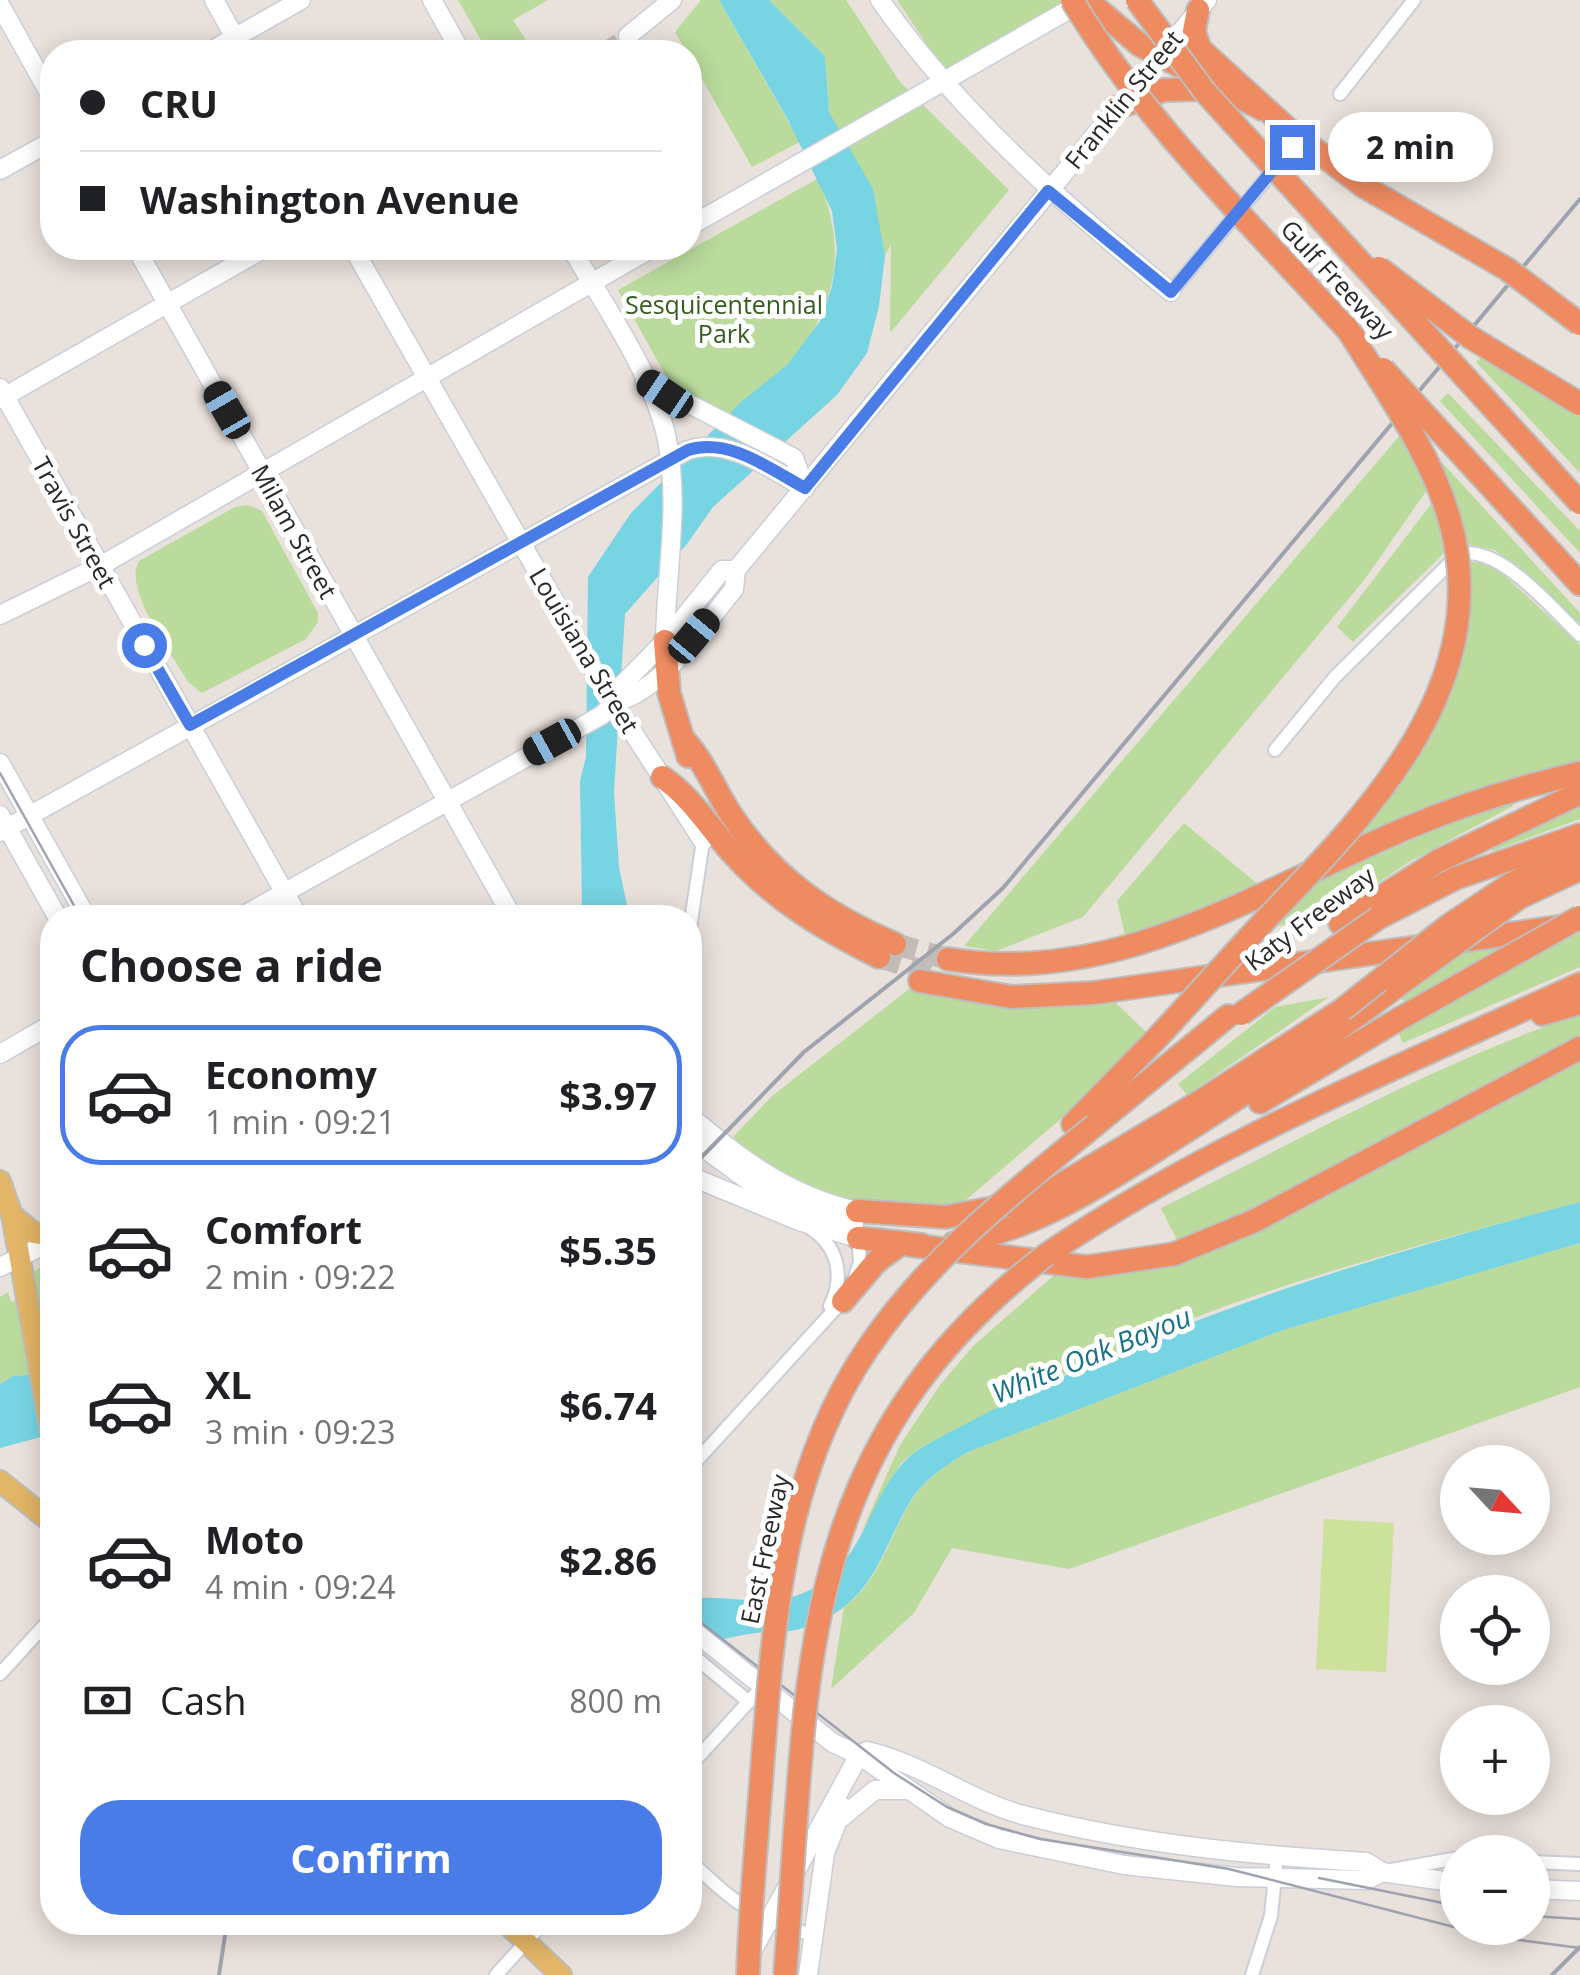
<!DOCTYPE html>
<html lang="en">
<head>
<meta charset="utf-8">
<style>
  :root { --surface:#fff; --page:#f6f6f6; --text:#202124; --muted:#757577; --line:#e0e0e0; --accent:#497ce7 }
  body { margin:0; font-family:"Open Sans",sans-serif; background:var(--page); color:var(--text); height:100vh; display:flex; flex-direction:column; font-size:38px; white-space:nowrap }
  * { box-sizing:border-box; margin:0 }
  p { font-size:32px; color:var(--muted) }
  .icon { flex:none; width:55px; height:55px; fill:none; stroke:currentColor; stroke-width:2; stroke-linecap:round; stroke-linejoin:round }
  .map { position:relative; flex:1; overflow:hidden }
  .side { position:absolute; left:40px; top:905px; width:662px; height:1030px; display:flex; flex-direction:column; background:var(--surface); border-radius:40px; box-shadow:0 5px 25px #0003 }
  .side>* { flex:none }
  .banner { position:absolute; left:40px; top:40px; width:662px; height:220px; border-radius:40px; box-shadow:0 5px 25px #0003; display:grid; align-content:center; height:220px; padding:0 40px; background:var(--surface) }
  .needle { width:65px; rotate:116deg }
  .fabs { position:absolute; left:1440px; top:1445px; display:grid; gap:20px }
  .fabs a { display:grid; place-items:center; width:110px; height:110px; border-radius:50%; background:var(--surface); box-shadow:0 5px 25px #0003; font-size:50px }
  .end { position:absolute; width:45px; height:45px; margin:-22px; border:12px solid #497ce7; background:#fff; box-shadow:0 0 0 5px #fff }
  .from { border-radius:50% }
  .bubble { position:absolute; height:70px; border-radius:35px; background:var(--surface); box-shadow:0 5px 25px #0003; font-size:32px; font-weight:700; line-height:70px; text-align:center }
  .car { position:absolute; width:30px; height:60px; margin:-30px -15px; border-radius:12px; box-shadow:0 0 8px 2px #0007; background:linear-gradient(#222 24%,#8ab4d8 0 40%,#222 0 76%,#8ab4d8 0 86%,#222 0) }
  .banner b { display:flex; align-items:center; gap:35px; height:95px; font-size:38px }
  .banner b+b { border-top:2px solid var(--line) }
  .banner i { width:25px; height:25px; background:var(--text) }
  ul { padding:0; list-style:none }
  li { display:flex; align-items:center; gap:30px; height:140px; margin:0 20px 15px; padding:0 20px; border:5px solid transparent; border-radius:40px }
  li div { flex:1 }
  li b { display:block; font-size:38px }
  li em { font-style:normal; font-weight:700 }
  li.selected { border-color:var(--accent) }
  li>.icon { width:90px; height:90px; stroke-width:1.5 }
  h2 { padding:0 40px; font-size:45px; line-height:120px }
  .pay { display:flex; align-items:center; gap:25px; height:110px; padding:0 40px; font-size:38px }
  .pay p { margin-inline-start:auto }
  .button { display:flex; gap:20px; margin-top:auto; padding:20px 40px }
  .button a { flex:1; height:115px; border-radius:40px; background:var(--accent); color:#fff; font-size:40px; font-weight:700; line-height:115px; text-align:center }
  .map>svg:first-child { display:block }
</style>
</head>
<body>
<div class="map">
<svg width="1580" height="1975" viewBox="0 0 1580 1975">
  <rect width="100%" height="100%" fill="#e9e1db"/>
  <g fill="#badb9c">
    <polygon points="458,0 548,0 513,20 534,52 488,52"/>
    <polygon points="701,0 719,0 800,142 752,167 675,32"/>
    <polygon points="769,0 846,0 900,82 1009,190 890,333 891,244 885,256 872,189 829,112 825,56"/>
    <polygon points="897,0 1079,0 948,76"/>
    <path d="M817 179C849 245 837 310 788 364 769 385 743 400 723 420L675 392 618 290Z"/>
    <polygon points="1484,354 1580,413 1580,473 1476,362"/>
    <polygon points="1448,393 1580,531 1580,553 1440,401"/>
    <polygon points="1401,434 1429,487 1365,579 1083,917 996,951 964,946"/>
    <polygon points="1436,456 1580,613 1580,625 1495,550 1463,543"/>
    <polygon points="1435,499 1448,549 1353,642 1337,627"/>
    <path d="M248 505 262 511 318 613V622L306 639 202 693 188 682C173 655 122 588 139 561L235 507Z"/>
    <path d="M1467 561 1493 565 1580 645V761L1461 796 1344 847C1384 796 1439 742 1453 677 1461 639 1463 599 1467 561Z"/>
    <polygon points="1511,798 1513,806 1409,862 1323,919 1269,927 1312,883"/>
    <polygon points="1580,803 1580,819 1493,851 1489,845"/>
    <polygon points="1184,823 1260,886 1126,939 1117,901"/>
    <polygon points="1580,932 1580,967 1403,1043 1398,1032"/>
    <polygon points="1535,936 1409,1005 1396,995 1462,944"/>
    <polygon points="913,986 952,1000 1101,998 1113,1000 1148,1034 1070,1111 960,1205 922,1209 831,1197 761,1164 733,1137 772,1096"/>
    <polygon points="1329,997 1187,1095 1178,1084 1275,1007"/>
    <path d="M1580 1014V1035L1232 1222 1178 1242 1161 1208C1298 1141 1435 1063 1580 1014Z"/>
    <path d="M1580 1057V1202C1460 1234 1340 1265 1223 1307 1119 1345 1019 1397 920 1448L901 1463 861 1533 900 1445 940 1385 973 1346 1053 1276 1135 1273 1214 1251 1323 1197Z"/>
    <path d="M1580 1243V1387L1069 1569 952 1548 914 1613 831 1689 844 1607C880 1581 888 1539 910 1503 924 1479 945 1466 968 1452L1283 1330Z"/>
    <polygon points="52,1259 52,1373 13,1376 0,1384 0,1297 8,1292 11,1302 36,1292 34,1272"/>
  </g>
  <polygon fill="#cce199" points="1324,1519 1394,1523 1386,1672 1316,1669"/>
  <g fill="#77d4e2">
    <polygon points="719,0 769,0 825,56 829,112 873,189 885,256 879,306 867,353 837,395 713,507 687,544 625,614 614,792 619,867 627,906 625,917 577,918 582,902 580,781 586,757 588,577 631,513 740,403 787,365 820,321 832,286 837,249 832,211 788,120"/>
    <path d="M1580 1202V1243L1283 1330 968 1452C945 1466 924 1479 910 1502 883 1547 876 1593 825 1619 788 1638 778 1628 743 1635 725 1638 708 1644 690 1648V1599C724 1594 759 1607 795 1596 874 1571 863 1480 926 1445 1140 1328 1345 1264 1580 1202Z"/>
    <polygon points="52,1373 52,1434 0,1448 0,1384 13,1376"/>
  </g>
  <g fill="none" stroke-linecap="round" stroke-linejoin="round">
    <polyline stroke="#c2bcb7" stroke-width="18" stroke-dasharray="18 9" stroke-linecap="butt" points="604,52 628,36"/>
    <g stroke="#c2bcb7" stroke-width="22" stroke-dasharray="22 11" stroke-linecap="butt">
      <polyline points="895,944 948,959"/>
      <polyline points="879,957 930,973"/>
    </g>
    <defs>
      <g id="street">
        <polyline points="1340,94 1414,0"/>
        <polyline points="1171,292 1293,147"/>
        <path d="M1275 750 1335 677 1458 555C1498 542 1552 609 1580 635"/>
        <polyline points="690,928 703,841"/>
        <path d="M810 1228C838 1246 845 1277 830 1306"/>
        <polyline points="854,1280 860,1262 858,1236"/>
        <polyline points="690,1468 845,1298"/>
        <polyline points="690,1653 749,1702"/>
        <polyline points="0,1674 52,1617"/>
        <polyline points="690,1766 762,1687"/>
        <path d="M690 1861C733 1901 755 1921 813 1935"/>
        <polyline points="1532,1862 1580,1864"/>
        <polyline points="1391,1870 1458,1858"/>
        <polyline points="496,1975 544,1922"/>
        <polyline points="1252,1975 1271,1916 1277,1855"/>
      </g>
      <g id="secondary">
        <polyline points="214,0 243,52"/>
        <polyline points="432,0 461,52"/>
        <path d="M880 0C960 114 1064 205 1171 292"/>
        <polyline points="0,5 52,98"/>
        <polyline points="628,36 672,0"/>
        <polyline points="209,52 301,0"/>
        <polyline points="0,170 52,141"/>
        <polyline points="690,226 1086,0"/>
        <polyline points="136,248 513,918"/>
        <polyline points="353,248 601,683 703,841"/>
        <path d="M571 248C603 303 655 377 667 440 680 504 666 576 665 640"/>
        <polyline points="645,381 794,458 805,488"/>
        <polyline points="0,388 299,918"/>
        <polyline points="0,399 265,248"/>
        <polyline points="0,615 100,566 652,248"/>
        <path d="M615 702C664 690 702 627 734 589L736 570 1207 0"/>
        <polyline points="0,763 87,918"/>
        <polyline points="0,815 58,918"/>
        <path d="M0 832 688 450C729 437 770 469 805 488"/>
        <polyline points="239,918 602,715 615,702 623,684 665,641 722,570 736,570"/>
        <polyline points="0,1054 52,1024"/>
        <path d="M690 1116C741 1160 790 1196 857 1211"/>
        <polyline points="690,1138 764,1192 854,1224"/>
        <polyline points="690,1176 799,1221 858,1238"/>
        <polyline points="0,1267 52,1241"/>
        <polyline points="690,1628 833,1743 859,1755 950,1818 999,1839 1124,1865 1237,1877 1367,1880 1382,1872"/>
        <path d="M859 1755 867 1751C923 1764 968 1800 1023 1815 1135 1844 1251 1855 1366 1862L1382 1872 1458 1883"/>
        <polyline points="841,1818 875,1790 905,1790"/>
        <polyline points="1532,1889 1580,1891"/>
        <polyline points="749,1957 859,1755"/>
        <polyline points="808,1975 825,1853 843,1807"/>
      </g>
      <g id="primary">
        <polyline points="0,1181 12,1215 52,1437"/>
        <polyline points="12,1215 34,1233 52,1235"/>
        <polyline points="0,1481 52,1523"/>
        <polyline points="505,1922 561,1975"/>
      </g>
      <g id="highway">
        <polyline points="1087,0 1140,45 1262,109"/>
        <polyline points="1198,10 1194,31 1200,49 1288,129"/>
        <polyline points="1114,109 1164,90 1216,89"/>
        <polyline points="1551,552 1580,584"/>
        <polyline points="665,641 669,693 688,756"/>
        <path d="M685 741C704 761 715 790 730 813 772 877 825 914 895 944"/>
        <path d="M662 777C692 797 710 829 735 856 776 901 825 930 879 957"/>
        <polyline points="1511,884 1580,849"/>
        <polyline points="1520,897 1580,869"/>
        <polyline points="1378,918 1456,878 1580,835"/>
        <polyline points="1340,923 1438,861 1580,793"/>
        <path d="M948 959C1116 987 1258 891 1407 828 1463 804 1520 787 1580 773"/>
        <polyline points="920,981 1012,997 1093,993 1565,926"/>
        <polyline points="1542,1014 1580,1003"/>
        <polyline points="1260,1102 1399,1019"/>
        <polyline points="1073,1124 1158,1037"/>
        <polyline points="1095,1125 1228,1016"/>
        <polyline points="857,1211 946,1217 1019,1203 1049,1192 1201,1101 1342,1010"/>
        <polyline points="858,1238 922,1245"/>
        <path d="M954 1243C1034 1230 1101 1185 1169 1142 1247 1093 1323 1042 1397 986"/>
        <polyline points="910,1245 1087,1267 1174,1254 1254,1221 1580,1048"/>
        <path d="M1046 1255C1208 1144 1402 1066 1580 984"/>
        <polyline points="843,1301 876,1262 899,1245"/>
      </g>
    </defs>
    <use href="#street" stroke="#c9ced8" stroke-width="16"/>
    <use href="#secondary" stroke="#c9ced8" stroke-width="21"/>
    <use href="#primary" stroke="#bebebe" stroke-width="24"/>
    <use href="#highway" stroke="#bebebe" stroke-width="26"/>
    <use href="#street" stroke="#fff" stroke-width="12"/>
    <use href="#secondary" stroke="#fff" stroke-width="18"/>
    <use href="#primary" stroke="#e2b567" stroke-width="20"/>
    <use href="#highway" stroke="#ee8b61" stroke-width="22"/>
    <g stroke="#9ea3b0" stroke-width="2.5">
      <polyline points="0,773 81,918"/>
      <polyline points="690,1614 894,1773 947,1807 986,1824 1040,1839 1229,1869 1489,1936 1580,1948"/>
      <polyline points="1319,1878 1458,1906"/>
      <polyline points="1532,1916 1580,1919"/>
    </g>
    <g stroke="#9ea3b0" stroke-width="4">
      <polyline points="690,1169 804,1052 953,934 1003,888 1580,199"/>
      <polyline points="219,1975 227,1922"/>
      <polyline points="1552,1975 1580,1947"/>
    </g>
    <defs>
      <g id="highway-bridge">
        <path d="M1072 0C1147 127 1257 229 1355 338"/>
        <polyline points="1137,0 1205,92 1580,503"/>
        <polyline points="1288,129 1363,186 1507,269 1580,324"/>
        <polyline points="1379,268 1470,337 1580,404"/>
        <polyline points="1383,369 1551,552"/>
        <polyline points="1397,986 1520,897"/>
        <polyline points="1342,1010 1448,926 1511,884"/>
        <polyline points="1241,1014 1378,918"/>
        <polyline points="1399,1019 1580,917"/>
        <path d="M1158 1037C1196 996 1233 954 1271 914 1373 808 1495 682 1450 521 1431 452 1384 389 1347 328"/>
        <path d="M748 1975C750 1907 757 1838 762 1770 773 1625 783 1472 868 1348 929 1258 1012 1193 1095 1125"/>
        <path d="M785 1975C809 1682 789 1452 1046 1255"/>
      </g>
    </defs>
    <use href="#highway-bridge" stroke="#bebebe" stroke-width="26" stroke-linecap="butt"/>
    <use href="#highway-bridge" stroke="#ee8b61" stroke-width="22"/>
  </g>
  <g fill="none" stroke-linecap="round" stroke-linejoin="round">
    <path stroke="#497ce7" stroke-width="12" d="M144 645 190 725 688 450C729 437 770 469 805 488L1048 191 1171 292 1292 147"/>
  </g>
  <g text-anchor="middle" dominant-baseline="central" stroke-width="10" stroke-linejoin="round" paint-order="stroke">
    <g font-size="25" fill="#282828" stroke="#fff">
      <text transform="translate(1123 99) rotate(-51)">Franklin Street</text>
      <text transform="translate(1338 279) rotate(47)">Gulf Freeway</text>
      <text transform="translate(75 522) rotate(61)">Travis Street</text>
      <text transform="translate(295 531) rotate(61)">Milam Street</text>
      <text transform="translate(585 650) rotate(59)">Louisiana Street</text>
      <text transform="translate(1309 918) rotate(-37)">Katy Freeway</text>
      <text transform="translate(764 1549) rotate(-78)">East Freeway</text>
    </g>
    <g font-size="25" fill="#355d20" stroke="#fff">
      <text x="724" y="304">Sesquicentennial<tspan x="724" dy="29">Park</tspan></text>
    </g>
    <g font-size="28" font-style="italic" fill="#1a728a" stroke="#fff">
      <text transform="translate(1091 1354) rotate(-22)">White Oak Bayou</text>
    </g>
  </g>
</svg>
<div class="fabs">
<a><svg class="needle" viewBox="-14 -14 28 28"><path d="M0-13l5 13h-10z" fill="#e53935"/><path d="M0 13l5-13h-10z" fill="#757577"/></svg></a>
<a><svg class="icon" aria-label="locate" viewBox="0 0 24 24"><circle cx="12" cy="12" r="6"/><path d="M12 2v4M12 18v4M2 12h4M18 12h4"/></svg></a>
<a>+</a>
<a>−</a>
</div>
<i class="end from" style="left:144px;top:645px"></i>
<i class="end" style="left:1292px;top:147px"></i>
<div class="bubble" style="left:1328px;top:112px;width:165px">2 min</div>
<i class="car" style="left:665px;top:394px;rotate:304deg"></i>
<i class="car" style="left:227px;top:410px;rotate:330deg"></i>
<i class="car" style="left:694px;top:636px;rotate:40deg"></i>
<i class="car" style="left:552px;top:742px;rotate:241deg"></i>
<div class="banner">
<b><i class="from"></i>CRU</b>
<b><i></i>Washington Avenue</b>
</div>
<section class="side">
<h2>Choose a ride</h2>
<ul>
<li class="selected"><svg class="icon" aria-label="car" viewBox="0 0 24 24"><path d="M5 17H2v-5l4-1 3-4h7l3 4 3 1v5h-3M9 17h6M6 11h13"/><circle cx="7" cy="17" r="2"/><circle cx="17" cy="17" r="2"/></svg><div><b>Economy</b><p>1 min · 09:21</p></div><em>$3.97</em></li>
<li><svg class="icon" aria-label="car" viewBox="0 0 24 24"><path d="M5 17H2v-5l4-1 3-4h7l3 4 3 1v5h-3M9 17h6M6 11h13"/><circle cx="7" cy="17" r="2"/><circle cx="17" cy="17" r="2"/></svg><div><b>Comfort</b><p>2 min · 09:22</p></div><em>$5.35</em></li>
<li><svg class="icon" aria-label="car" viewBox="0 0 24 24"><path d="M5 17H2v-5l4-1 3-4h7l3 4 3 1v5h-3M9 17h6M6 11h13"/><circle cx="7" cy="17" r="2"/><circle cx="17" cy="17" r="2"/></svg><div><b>XL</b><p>3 min · 09:23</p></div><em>$6.74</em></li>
<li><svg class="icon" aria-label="car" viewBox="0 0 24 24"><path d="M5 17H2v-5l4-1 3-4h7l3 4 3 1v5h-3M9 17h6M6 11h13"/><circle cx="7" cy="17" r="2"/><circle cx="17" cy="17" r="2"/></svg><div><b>Moto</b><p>4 min · 09:24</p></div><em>$2.86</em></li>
</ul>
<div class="pay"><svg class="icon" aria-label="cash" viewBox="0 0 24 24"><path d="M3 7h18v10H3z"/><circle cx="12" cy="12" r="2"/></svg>Cash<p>800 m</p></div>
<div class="button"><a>Confirm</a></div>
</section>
</div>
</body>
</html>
